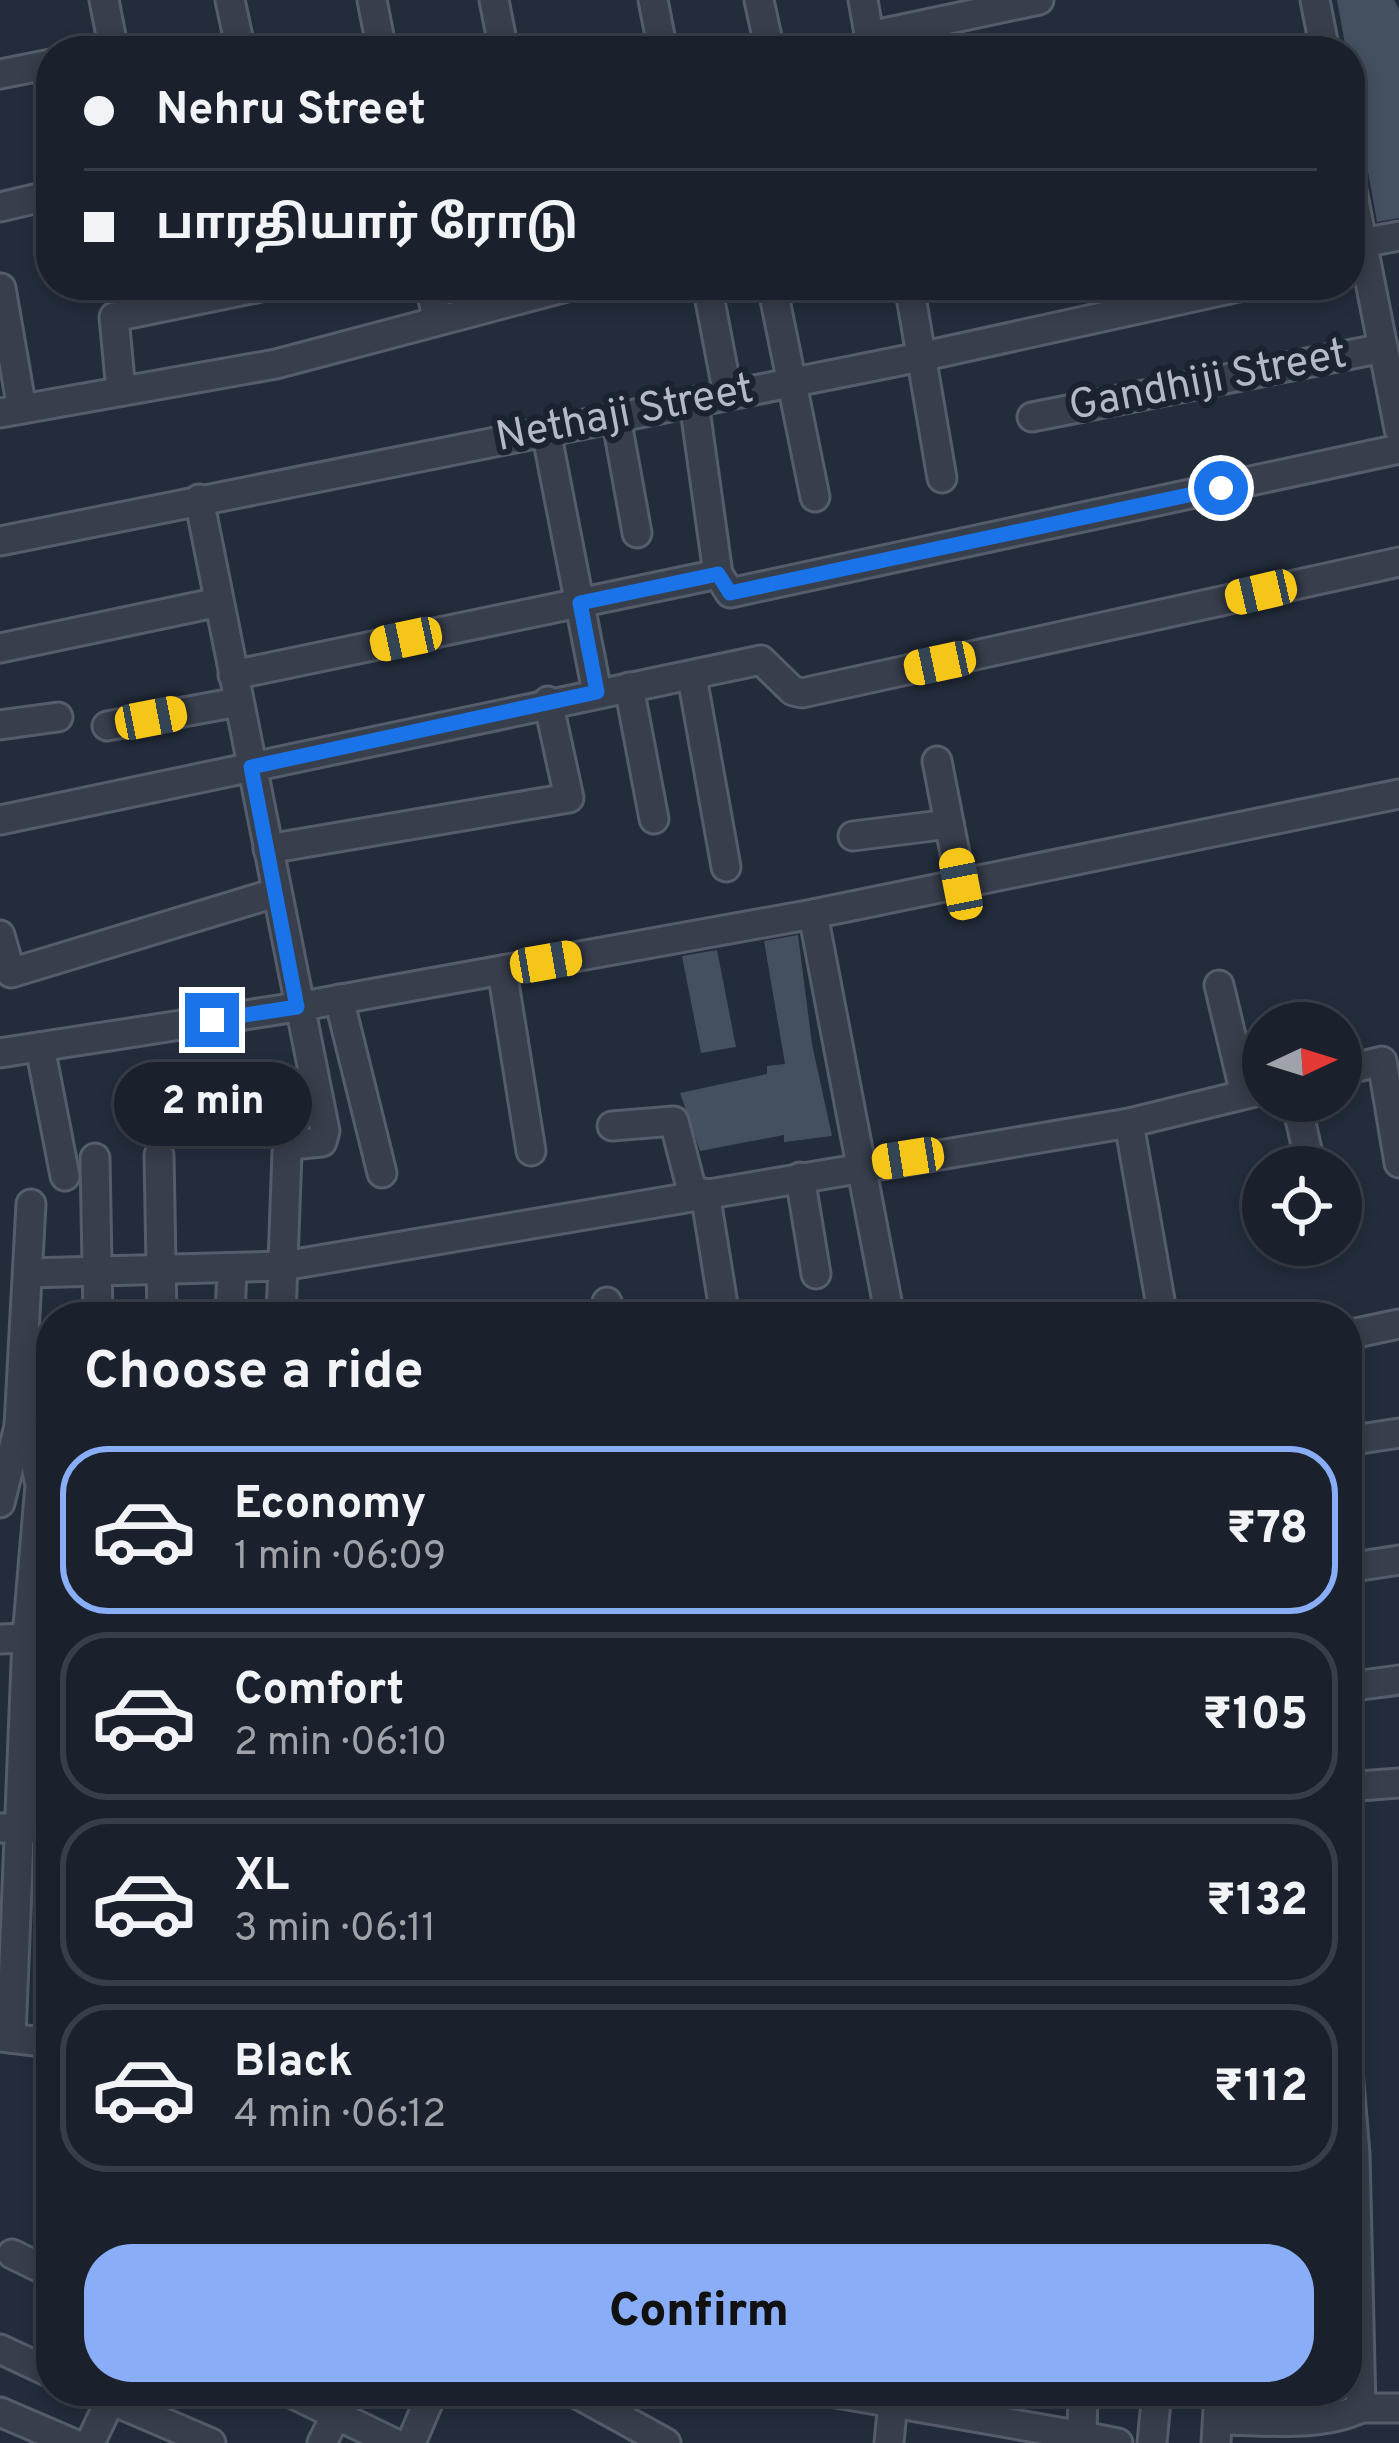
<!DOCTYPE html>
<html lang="en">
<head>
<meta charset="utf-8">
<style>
  :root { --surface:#1a212c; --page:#232934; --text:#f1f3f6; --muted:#9fa3a9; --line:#383e48; --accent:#89adf6 }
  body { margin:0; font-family:Overpass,"Noto Sans Tamil",sans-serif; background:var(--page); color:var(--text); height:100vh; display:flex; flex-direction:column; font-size:45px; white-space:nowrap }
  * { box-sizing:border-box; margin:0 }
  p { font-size:39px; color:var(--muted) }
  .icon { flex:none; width:66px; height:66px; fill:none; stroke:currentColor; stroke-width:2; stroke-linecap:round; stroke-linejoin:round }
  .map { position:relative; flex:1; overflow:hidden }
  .panel { position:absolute; left:36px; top:1302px; width:1326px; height:1104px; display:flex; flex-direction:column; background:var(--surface); border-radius:48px; box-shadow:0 6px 18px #0003,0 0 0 3px var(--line) }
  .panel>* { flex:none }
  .hud { position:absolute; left:36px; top:36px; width:1329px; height:264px; border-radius:48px; box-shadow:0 6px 18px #0003,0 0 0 3px var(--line); display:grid; align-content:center; height:264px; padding:0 48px; background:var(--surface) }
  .needle { width:78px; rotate:86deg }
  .controls { position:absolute; left:1242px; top:1002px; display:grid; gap:24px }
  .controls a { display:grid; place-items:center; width:120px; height:120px; border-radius:50%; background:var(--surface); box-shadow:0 6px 18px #0003,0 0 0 3px var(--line); font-size:60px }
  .end { position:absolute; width:54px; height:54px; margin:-27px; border:15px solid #1a73e8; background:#fff; box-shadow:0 0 0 6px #fff }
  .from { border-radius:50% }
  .bubble { position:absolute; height:84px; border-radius:42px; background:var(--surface); box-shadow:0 6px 18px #0003,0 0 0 3px var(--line); font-size:39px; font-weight:800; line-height:84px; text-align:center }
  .car { position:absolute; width:36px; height:72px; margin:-36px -18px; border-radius:15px; box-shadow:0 0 9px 3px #0007; background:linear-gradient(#f5c518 24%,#345 0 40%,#f5c518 0 76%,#345 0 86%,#f5c518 0) }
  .hud b { display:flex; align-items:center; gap:42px; height:114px; font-size:45px }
  .hud b+b { border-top:3px solid var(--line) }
  .hud i { width:30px; height:30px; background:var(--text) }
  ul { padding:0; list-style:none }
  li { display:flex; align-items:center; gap:36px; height:168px; margin:0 24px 18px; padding:0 24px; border:6px solid var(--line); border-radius:48px }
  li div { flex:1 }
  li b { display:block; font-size:45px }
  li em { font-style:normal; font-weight:800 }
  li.on { border-color:var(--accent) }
  li>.icon { width:108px; height:108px; stroke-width:1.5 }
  h2 { padding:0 48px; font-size:54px; line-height:144px }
  .primary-button { display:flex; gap:24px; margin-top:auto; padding:24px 48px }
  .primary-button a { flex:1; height:138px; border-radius:48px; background:var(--accent); color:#111; font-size:48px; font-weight:800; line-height:138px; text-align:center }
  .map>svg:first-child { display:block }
</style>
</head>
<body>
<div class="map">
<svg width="1399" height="2443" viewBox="0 0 1399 2443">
  <rect width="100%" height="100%" fill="#232c3b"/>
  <g fill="#444f60">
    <polygon points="1337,0 1394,0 1399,9 1399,218 1377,222"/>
    <polygon points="798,935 812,1044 832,1136 784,1142 784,1135 700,1151 680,1093 767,1074 767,1066 785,1064 764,941"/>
    <polygon points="717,950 736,1047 701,1053 682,956"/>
    <polygon points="293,1090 300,1126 264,1139 257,1097"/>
  </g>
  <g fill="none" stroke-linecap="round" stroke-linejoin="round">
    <defs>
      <g id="minor">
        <polyline points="104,0 114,51"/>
        <polyline points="230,0 241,51"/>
        <polyline points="372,0 382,51"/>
        <polyline points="494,0 504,51"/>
        <polyline points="653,0 663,51"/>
        <polyline points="759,0 770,51"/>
        <polyline points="863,0 872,51"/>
        <polyline points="1315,0 1325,51"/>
        <polyline points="870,36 1039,0"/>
        <polyline points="0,74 51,64"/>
        <polyline points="1350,180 1399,429"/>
        <polyline points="0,207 51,195"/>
        <polyline points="1362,243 1399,236"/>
        <polyline points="430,285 437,318"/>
        <polyline points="707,285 728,395"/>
        <polyline points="772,285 815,497"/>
        <polyline points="909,285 942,478"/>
        <polyline points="1,288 22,409"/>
        <polyline points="121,391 114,317 270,285"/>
        <polyline points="694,402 718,574"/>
        <polyline points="0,413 276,364 574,285"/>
        <polyline points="616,417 637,533"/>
        <polyline points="1032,417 1383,348"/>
        <polyline points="546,431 597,692"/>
        <polyline points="199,499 325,1131 322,1142 290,1145 287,1152 281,1317"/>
        <polyline points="0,541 920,357 1248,285"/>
        <polyline points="0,648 219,602"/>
        <polyline points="233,675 718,574 730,593 1399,449"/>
        <polyline points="692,677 726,867"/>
        <polyline points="629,687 654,819"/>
        <polyline points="0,725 58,717"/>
        <polyline points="107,726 238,702"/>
        <polyline points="937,761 961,884"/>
        <polyline points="0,820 761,660 793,691 802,693 1399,562"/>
        <polyline points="853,836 949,824"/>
        <polyline points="268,849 569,798 548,701"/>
        <polyline points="813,914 890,1317"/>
        <polyline points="0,935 11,973 275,893"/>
        <polyline points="502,970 531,1151"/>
        <polyline points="1219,985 1245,1094"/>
        <polyline points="339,999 382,1173"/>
        <polyline points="40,1047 65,1176"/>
        <polyline points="0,1053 297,1007 813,914 1399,794"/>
        <polyline points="1341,1071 1382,1061 1399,1163"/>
        <polyline points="1296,1101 1311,1167"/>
        <polyline points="1129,1123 1163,1317"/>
        <polyline points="612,1126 674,1121 693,1195"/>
        <polyline points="159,1155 162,1317"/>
        <polyline points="95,1158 98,1317"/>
        <polyline points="800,1177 816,1274"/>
        <polyline points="705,1193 723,1304"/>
        <polyline points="28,1273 283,1266 1129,1123 1263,1090"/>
        <polyline points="607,1302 610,1317"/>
        <polyline points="230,1317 232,1268"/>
        <polyline points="1347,1335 1399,1324"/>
        <polyline points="1347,1441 1399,1433"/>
        <polyline points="0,1503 19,1426 31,1204"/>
        <polyline points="1347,1568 1399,1560"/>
        <polyline points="0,1639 51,1637"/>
        <polyline points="1347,1687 1399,1680"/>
        <polyline points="1347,1787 1399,1783"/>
        <polyline points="0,1828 51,1828"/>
        <polyline points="0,2037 51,2043"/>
        <polyline points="11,2038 27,1638 40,1485 32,1448 19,1426"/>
        <polyline points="12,2254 51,2273"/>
        <polyline points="0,2349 51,2373"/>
        <polyline points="90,2391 211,2443"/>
        <polyline points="287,2391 394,2443"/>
        <polyline points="572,2391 666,2443"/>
        <polyline points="825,2391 1082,2436 1083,2391"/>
        <polyline points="1361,2408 1399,2408"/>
        <polyline points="0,2412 72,2443"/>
        <path d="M1219 2420C1263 2420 1321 2428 1361 2408L1355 2154 1347 2059"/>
        <polyline points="1082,2436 1118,2443"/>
        <polyline points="90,2443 115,2391"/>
        <polyline points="322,2443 336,2415"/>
        <polyline points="411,2443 433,2391"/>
        <polyline points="889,2443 894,2391"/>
        <polyline points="1152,2443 1157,2391"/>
        <polyline points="1216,2443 1219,2391"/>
      </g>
    </defs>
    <use href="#minor" stroke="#555c6a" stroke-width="33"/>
    <use href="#minor" stroke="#373e4c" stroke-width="27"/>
  </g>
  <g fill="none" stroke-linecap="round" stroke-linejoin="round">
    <polyline stroke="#1a73e8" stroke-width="15" points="212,1020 297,1007 251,767 597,692 580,603 718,574 730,593 1221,488"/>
  </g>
  <g text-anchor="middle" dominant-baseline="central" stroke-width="12" stroke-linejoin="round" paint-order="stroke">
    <g font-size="42" fill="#b2b9c7" stroke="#1c2330">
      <text transform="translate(1208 382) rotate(-11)">Gandhiji Street</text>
      <text transform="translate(625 415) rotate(-11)">Nethaji Street</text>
    </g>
  </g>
</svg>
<div class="controls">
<a><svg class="needle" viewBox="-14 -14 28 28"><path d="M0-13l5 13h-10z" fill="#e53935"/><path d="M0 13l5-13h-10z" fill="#9fa3a9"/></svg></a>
<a><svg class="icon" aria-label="locate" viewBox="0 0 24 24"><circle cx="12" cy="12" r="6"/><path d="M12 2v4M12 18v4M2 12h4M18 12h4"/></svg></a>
</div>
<i class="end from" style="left:1221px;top:488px"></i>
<i class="end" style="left:212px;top:1020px"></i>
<div class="bubble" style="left:114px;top:1062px;width:198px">2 min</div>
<i class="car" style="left:1261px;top:592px;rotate:257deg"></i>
<i class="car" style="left:406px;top:639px;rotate:258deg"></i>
<i class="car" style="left:940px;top:663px;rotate:258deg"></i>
<i class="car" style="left:151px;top:718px;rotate:79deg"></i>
<i class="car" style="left:961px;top:884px;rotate:349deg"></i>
<i class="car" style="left:546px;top:962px;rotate:80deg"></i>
<i class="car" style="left:908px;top:1158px;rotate:261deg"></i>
<div class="hud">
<b><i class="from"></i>Nehru Street</b>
<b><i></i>பாரதியார் ரோடு</b>
</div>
<section class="panel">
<h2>Choose a ride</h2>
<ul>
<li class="on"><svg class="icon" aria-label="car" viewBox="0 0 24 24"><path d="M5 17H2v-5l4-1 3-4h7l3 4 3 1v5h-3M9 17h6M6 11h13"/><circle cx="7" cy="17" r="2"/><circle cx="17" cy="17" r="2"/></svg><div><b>Economy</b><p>1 min · 06:09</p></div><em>₹78</em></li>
<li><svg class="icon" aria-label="car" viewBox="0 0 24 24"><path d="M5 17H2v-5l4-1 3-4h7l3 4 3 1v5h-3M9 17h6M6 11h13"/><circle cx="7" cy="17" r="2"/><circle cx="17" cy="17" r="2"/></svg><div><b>Comfort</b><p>2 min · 06:10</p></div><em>₹105</em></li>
<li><svg class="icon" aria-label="car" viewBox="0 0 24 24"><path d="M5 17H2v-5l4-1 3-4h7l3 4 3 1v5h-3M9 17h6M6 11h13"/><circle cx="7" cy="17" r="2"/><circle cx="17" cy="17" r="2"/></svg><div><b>XL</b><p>3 min · 06:11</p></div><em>₹132</em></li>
<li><svg class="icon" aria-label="car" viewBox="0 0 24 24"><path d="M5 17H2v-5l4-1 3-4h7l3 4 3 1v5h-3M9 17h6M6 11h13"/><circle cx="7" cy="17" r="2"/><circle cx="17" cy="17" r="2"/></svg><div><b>Black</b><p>4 min · 06:12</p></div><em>₹112</em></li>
</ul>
<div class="primary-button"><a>Confirm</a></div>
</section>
</div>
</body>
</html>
